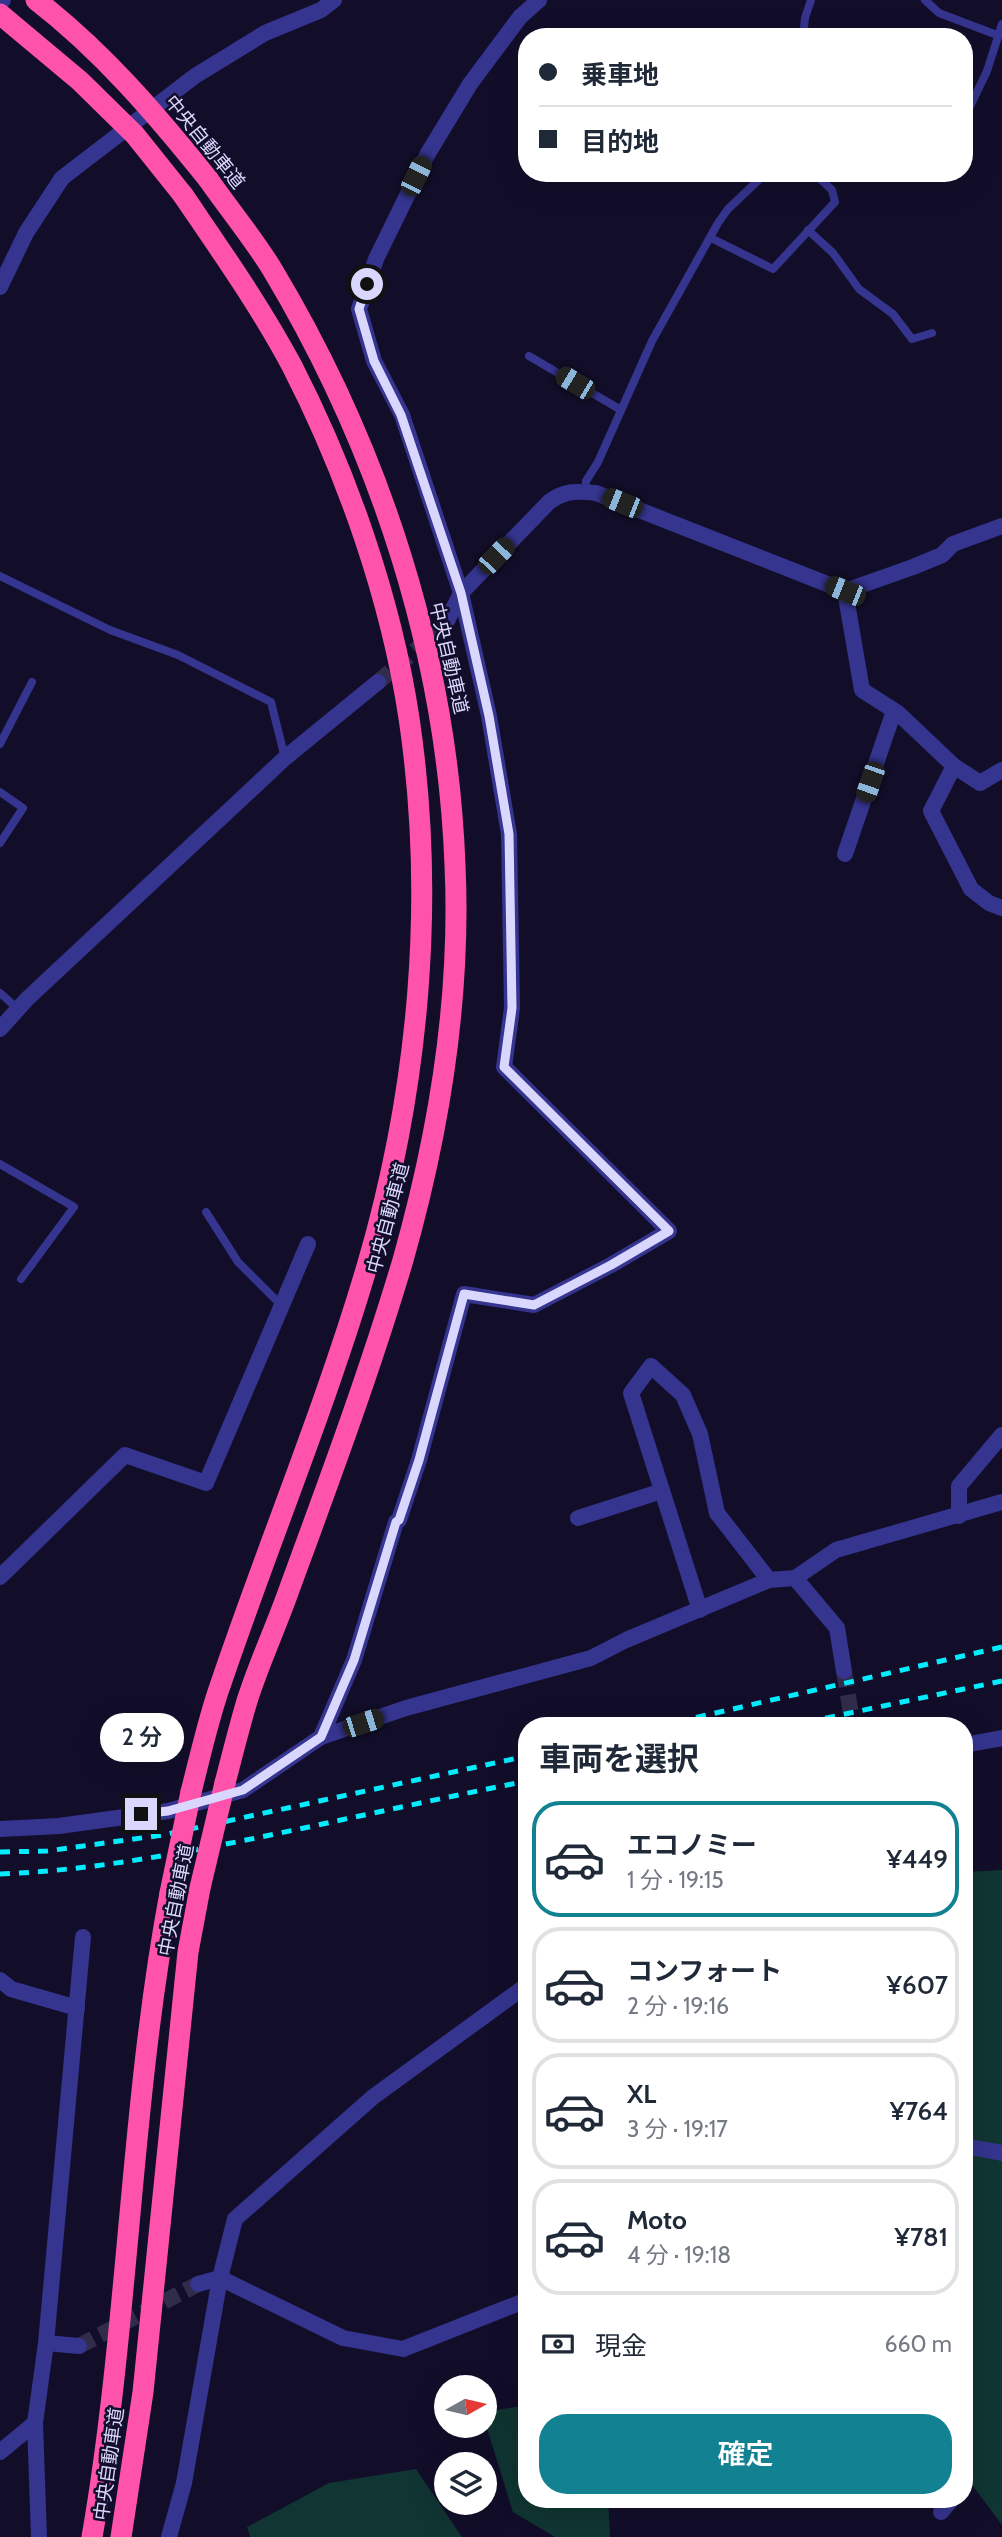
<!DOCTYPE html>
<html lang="ja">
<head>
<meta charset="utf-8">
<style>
  :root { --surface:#fff; --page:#f2f2f3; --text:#1f2937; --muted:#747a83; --line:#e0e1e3; --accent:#128191 }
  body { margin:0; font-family:Cabin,"Noto Sans JP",sans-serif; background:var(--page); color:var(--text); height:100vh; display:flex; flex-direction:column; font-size:26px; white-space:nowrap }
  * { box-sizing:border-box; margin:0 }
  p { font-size:23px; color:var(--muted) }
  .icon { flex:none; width:38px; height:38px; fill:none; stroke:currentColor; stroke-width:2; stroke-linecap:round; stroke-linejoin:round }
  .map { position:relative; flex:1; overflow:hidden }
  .panel { position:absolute; left:518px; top:1717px; width:455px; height:791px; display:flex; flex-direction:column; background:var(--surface); border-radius:28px; box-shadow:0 7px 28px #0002 }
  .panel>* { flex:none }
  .hud { position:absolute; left:518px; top:28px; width:455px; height:154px; border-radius:28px; box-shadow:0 7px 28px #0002; display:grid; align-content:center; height:154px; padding:0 21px; background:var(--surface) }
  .needle { width:46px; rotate:82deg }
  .fabs { position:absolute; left:434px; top:2375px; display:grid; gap:14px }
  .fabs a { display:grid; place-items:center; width:63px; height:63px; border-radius:50%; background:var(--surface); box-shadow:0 7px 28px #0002; font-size:35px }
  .end { position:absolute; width:32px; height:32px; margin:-16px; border:9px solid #dad7ff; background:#111; box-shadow:0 0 0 4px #111 }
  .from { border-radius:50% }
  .bubble { position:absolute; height:49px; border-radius:24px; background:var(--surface); box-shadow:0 7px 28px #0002; font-size:23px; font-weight:600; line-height:49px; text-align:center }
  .car { position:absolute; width:21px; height:42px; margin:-21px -10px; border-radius:9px; box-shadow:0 0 5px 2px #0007; background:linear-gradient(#222 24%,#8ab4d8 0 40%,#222 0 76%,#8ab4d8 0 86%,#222 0) }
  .hud b { display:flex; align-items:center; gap:24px; height:66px; font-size:26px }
  .hud b+b { border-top:2px solid var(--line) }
  .hud i { width:18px; height:18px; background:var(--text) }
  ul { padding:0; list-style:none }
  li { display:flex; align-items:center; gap:21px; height:116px; margin:0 14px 10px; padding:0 7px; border:4px solid var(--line); border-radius:28px }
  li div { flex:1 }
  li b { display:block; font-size:26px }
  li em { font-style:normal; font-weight:600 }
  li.active { border-color:var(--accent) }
  li>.icon { width:63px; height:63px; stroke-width:1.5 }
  h2 { padding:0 21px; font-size:32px; line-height:84px }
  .pay { display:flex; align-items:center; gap:18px; height:77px; padding:0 21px; font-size:26px }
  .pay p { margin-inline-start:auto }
  .cta { display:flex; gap:14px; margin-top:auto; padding:14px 21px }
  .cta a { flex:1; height:80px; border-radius:28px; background:var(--accent); color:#fff; font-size:28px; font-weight:600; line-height:80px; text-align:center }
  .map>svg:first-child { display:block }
</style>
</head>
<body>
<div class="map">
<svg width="1002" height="2537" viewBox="0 0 1002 2537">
  <rect width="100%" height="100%" fill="#120e2a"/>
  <g fill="#103532">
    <polygon points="1002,1870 1002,2525 964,2474 964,2215 966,2208 964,2207 964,1872"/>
    <polygon points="527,2405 527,2499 608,2499 610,2537 555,2537 513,2512 485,2422 485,2412"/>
    <polygon points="416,2469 462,2537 250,2537 247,2527 329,2483"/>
  </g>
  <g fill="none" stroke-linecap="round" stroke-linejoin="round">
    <g stroke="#302c4a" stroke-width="16" stroke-dasharray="16 8" stroke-linecap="butt">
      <polyline points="378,682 445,625"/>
      <polyline points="844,1671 853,1726"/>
      <polyline points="79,2346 198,2284"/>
    </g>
    <g stroke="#35348e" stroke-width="8">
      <polyline points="925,0 939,13 997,35"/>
      <polyline points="803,37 805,18 811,0"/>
      <polyline points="964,119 987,71 1002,24"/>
      <polyline points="928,173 937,173"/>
      <polyline points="808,230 833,253 859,289 893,314 912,339 932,333"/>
      <polyline points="711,238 773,269 835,202 832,190 814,173"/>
      <polyline points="529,356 621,410"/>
      <polyline points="585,492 586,481 598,462 652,341 718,223 728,209 766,173"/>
      <polyline points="0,576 110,630 178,655 271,702 285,758"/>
      <polyline points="0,744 32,682"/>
      <polyline points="0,792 23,808 0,843"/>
      <polyline points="0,993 18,1009"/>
      <polyline points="0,1164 74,1207 21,1279"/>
      <polyline points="206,1212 238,1262 282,1306"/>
    </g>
    <g stroke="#35348e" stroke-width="16">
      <polyline points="0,3 3,0"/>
      <polyline points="0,287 26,233 62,178 195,76 265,33 321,10 334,0"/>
      <polyline points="845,591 913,567 942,555 953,544 1002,526"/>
      <path d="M445 625 461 593 549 502C565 490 576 491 596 493L845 591 862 690 898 713 954 766 980 783 1002 770"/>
      <polyline points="954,766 931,811 971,889 989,903 1002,908"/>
      <polyline points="845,854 894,711"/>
      <polyline points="0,1029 27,999 285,758 378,682"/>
      <polyline points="959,1516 959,1486 1002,1435"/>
      <polyline points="578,1518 662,1491"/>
      <polyline points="0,1577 125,1455 206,1483 308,1244"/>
      <polyline points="795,1578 837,1628 844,1671"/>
      <polyline points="700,1610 631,1393 651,1366 683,1395 700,1434 717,1513 769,1580"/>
      <polyline points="321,1737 354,1660 396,1522 399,1520 419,1460 464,1294 534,1305 611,1265 669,1231 504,1067 512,1008 509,834 489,716 461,593 402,415 374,361 359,309 376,259 427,155 470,84 520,17 539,0"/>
      <polyline points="964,1745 1002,1738"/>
      <polyline points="0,1829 59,1826 168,1811 243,1790 321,1737 406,1708 591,1658 626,1640 769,1580 795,1578 836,1550 1002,1502"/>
      <polyline points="0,1980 11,1989 77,2008"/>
      <polyline points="964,2146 1002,2153"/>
      <polyline points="198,2284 220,2278 343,2338 403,2349 527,2300"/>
      <polyline points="46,2343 79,2346"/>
      <polyline points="0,2452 35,2423"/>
      <polyline points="941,2512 952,2499"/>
      <polyline points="39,2537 35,2423 46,2343 83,1937"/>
      <polyline points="169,2537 184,2483 220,2278 235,2219 373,2097 527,1985"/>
    </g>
    <g stroke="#ff52aa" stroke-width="21">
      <path d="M208 179C229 209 253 238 272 269 380 449 447 655 455 865 461 996 439 1133 403 1260 370 1371 329 1481 289 1590 276 1627 259 1663 247 1701 239 1728 232 1756 225 1783"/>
      <path d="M183 195C221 251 260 306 292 366 347 473 391 599 409 718 436 900 419 1087 368 1263 326 1406 268 1544 220 1686 208 1720 200 1757 191 1792"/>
      <path d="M92 2537C129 2324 130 2106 170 1893"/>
      <polyline points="121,2537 143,2392 188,1952 200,1888"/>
    </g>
    <g stroke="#03edff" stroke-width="5" stroke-dasharray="10 9" stroke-linecap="butt">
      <polyline points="659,1726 1002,1647"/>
      <polyline points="788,1726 1002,1681"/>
      <polyline points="0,1852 47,1851 163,1835 527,1756"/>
      <path d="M0 1874C102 1870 204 1849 304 1828 378 1812 452 1796 527 1781"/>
    </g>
    <g stroke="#ff52aa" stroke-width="21">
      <path d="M36 0C102 51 156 114 208 179"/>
      <polyline points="0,14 80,81 135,135 183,195"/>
      <polyline points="200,1888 225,1783"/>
      <polyline points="170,1893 191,1792"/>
    </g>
  </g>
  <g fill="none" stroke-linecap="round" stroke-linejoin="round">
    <polyline stroke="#dad7ff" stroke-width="9" points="141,1814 168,1811 243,1790 321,1737 354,1660 396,1522 399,1520 419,1460 464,1294 534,1305 611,1265 669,1231 504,1067 512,1008 509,834 489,716 461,593 401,415 374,361 359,309 367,284"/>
  </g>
  <g text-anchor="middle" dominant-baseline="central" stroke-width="5" stroke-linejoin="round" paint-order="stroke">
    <g font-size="19" fill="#dad7ff" stroke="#120e2a">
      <text transform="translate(205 142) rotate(51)">中央自動車道</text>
      <text transform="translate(449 658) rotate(77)">中央自動車道</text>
      <text transform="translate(388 1218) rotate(-75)">中央自動車道</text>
      <text transform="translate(176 1900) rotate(-79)">中央自動車道</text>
      <text transform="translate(109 2464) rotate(-82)">中央自動車道</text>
    </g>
  </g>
</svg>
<div class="fabs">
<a><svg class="needle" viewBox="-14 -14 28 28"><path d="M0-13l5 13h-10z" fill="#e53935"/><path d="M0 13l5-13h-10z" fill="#747a83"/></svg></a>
<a><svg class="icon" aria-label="layers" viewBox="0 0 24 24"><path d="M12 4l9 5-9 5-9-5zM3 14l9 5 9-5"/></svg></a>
</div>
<i class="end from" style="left:367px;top:284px"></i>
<i class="end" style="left:141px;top:1814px"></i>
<div class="bubble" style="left:100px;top:1713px;width:84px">2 分</div>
<i class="car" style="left:416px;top:176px;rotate:26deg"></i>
<i class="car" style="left:575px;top:383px;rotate:301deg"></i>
<i class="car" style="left:622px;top:503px;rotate:292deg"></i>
<i class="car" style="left:496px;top:556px;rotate:44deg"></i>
<i class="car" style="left:845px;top:591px;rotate:292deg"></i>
<i class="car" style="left:870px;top:782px;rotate:199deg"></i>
<i class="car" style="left:363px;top:1723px;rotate:72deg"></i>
<div class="hud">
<b><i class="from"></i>乗車地</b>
<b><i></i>目的地</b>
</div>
<section class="panel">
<h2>車両を選択</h2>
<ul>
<li class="active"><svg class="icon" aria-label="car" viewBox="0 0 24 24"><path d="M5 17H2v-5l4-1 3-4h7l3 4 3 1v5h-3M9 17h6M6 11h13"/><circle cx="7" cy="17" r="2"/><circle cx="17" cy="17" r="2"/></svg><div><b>エコノミー</b><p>1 分 · 19:15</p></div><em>¥449</em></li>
<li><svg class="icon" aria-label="car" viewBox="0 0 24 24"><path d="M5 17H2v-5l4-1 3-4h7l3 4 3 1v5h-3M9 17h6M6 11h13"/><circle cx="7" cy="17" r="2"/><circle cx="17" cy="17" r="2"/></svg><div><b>コンフォート</b><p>2 分 · 19:16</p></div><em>¥607</em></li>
<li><svg class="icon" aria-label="car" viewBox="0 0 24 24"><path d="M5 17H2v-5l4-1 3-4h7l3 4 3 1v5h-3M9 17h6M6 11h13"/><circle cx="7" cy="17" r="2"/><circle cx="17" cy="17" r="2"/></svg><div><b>XL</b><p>3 分 · 19:17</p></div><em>¥764</em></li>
<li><svg class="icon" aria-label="car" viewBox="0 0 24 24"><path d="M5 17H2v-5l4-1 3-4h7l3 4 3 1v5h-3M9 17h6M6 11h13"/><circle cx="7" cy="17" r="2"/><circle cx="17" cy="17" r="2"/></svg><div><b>Moto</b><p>4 分 · 19:18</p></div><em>¥781</em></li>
</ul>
<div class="pay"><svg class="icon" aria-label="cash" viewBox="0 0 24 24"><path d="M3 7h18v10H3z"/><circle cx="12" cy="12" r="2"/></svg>現金<p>660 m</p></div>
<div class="cta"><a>確定</a></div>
</section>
</div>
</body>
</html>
